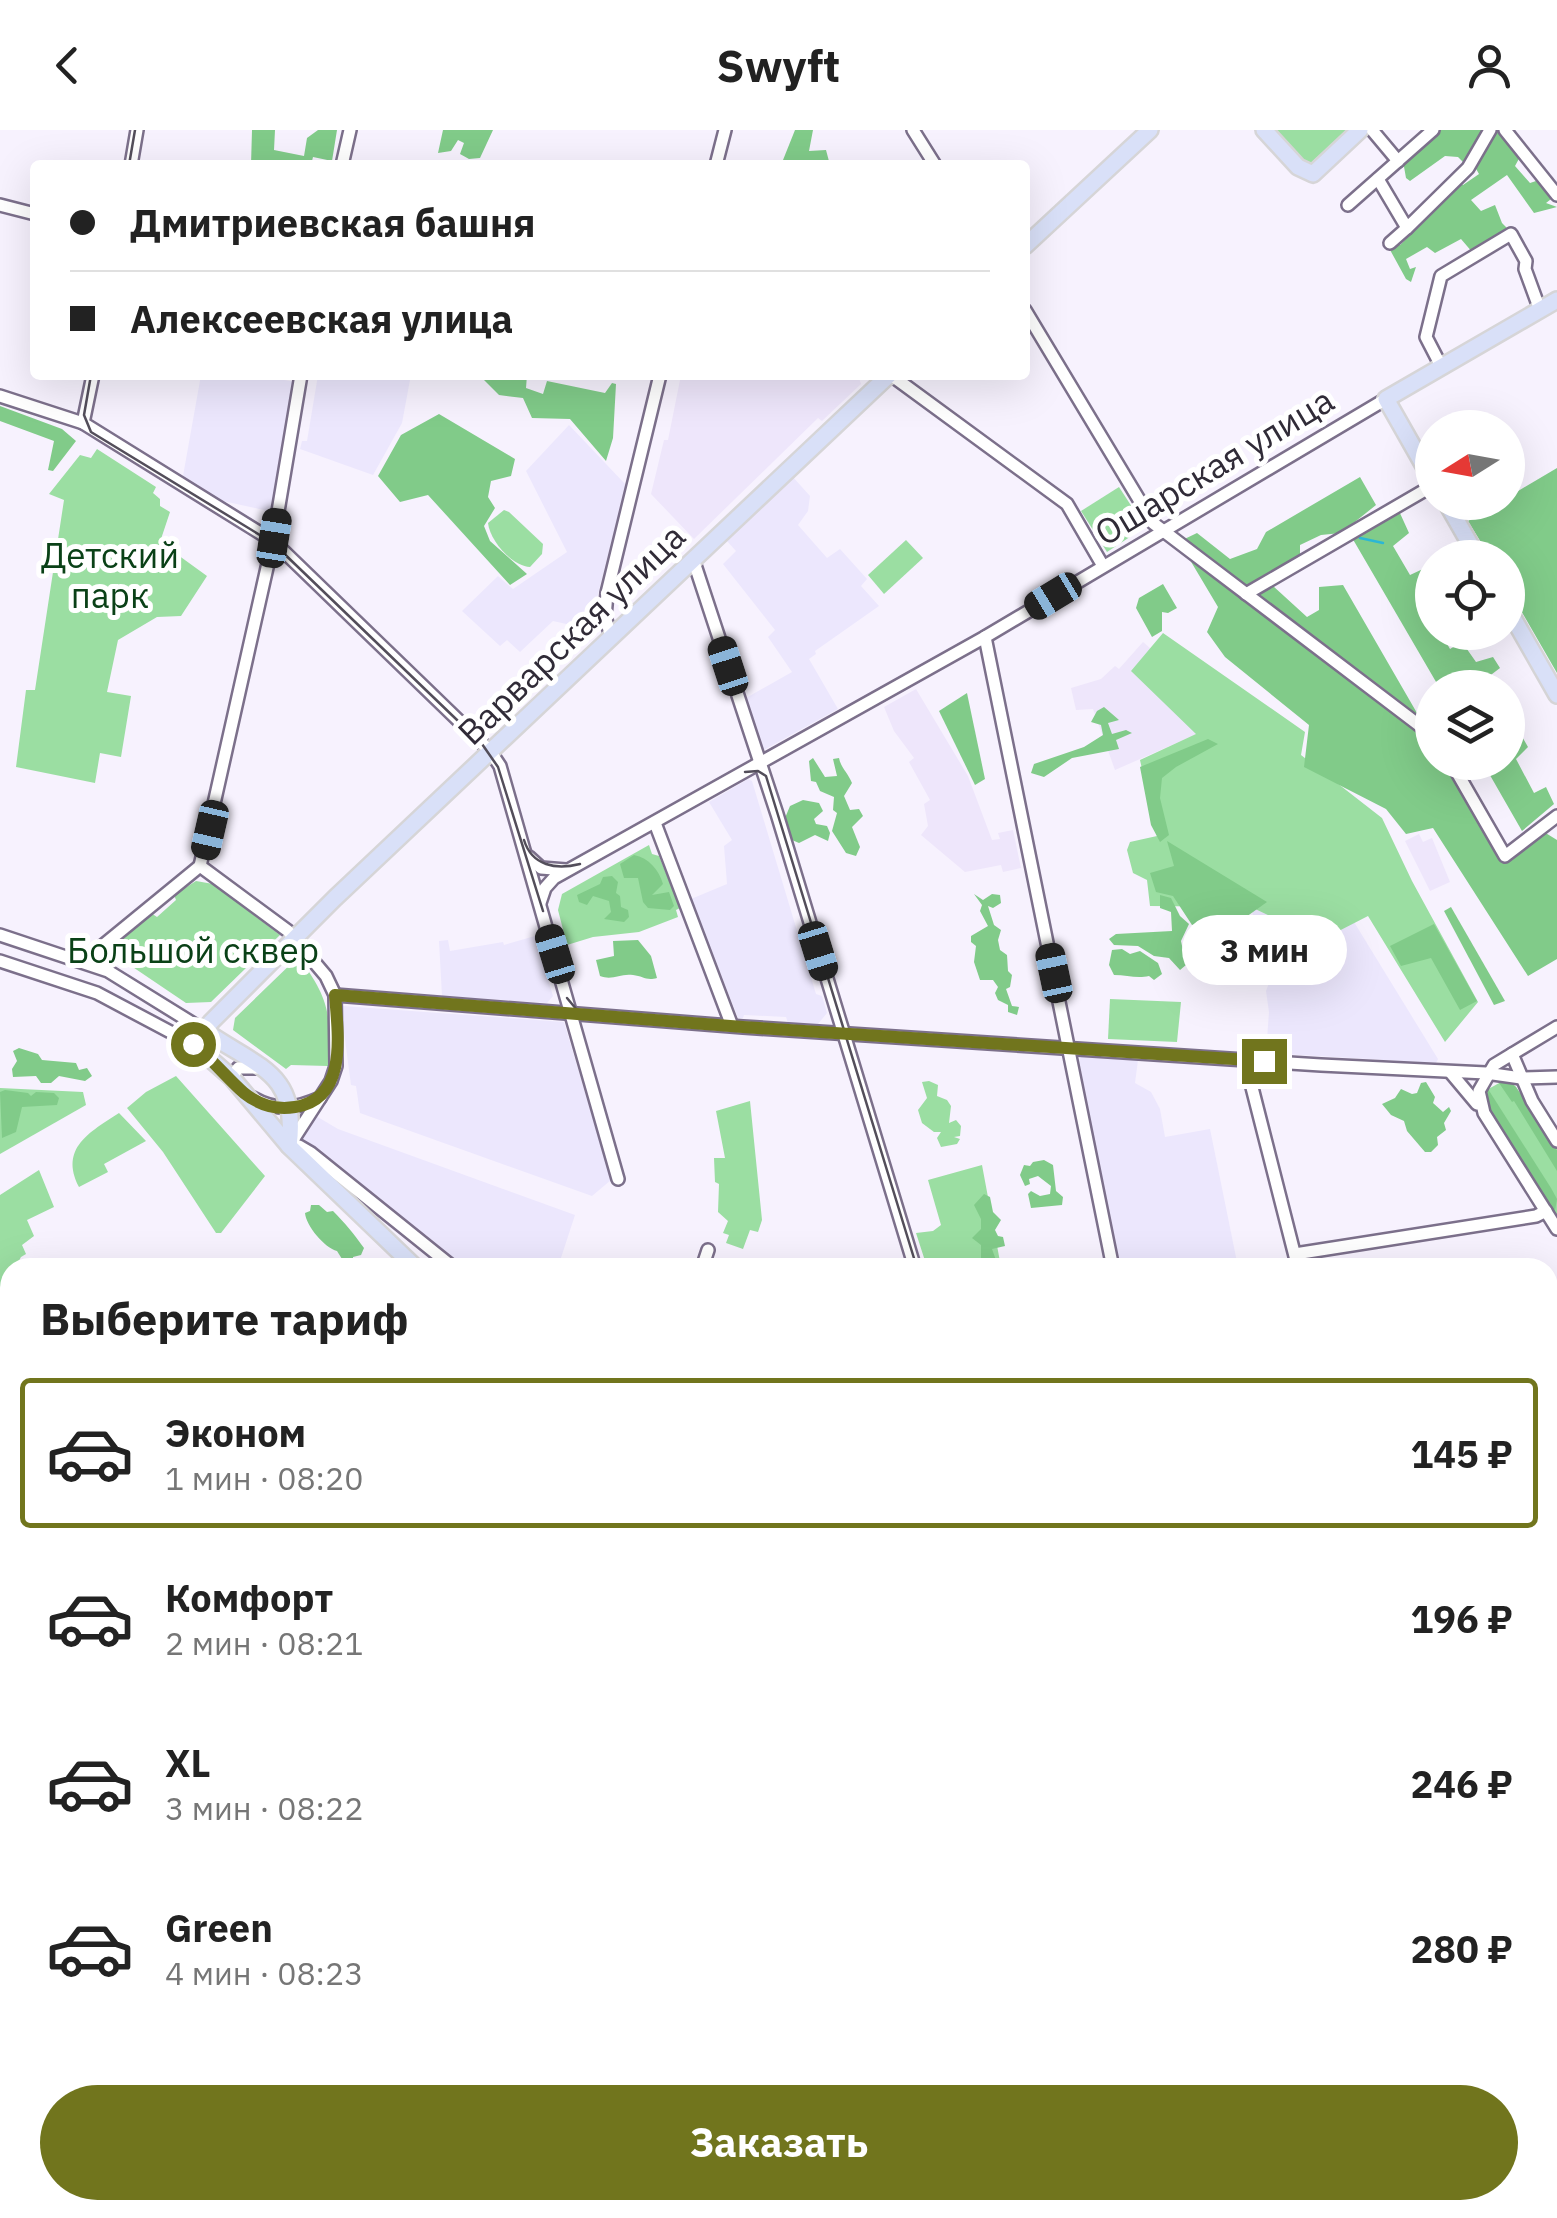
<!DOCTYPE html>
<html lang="ru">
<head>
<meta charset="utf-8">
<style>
  :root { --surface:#fff; --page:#f2f2f2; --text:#222; --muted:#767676; --line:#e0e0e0; --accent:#71751d }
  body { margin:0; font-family:"IBM Plex Sans",sans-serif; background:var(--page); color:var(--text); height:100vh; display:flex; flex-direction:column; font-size:38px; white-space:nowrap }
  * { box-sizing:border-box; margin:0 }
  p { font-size:32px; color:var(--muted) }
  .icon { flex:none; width:55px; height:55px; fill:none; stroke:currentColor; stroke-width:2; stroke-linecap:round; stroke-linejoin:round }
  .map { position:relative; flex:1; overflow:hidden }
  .drawer { position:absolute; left:0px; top:1128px; width:1558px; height:962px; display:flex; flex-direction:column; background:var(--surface); border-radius:30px 30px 0 0; box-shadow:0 10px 40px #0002 }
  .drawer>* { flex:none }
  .hud { position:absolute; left:30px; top:30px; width:1000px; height:220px; border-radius:10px; box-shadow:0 10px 40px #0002; display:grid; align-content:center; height:220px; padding:0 40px; background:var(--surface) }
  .needle { width:65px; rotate:259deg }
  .controls { position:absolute; left:1415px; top:280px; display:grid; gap:20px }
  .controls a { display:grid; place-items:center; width:110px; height:110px; border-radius:50%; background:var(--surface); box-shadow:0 10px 40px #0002; font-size:50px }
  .end { position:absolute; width:45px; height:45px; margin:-22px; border:12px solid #71751d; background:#fff; box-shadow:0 0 0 5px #fff }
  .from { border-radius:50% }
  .bubble { position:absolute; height:70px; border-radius:35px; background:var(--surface); box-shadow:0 10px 40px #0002; font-size:32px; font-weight:700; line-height:70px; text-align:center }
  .car { position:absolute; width:30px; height:60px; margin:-30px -15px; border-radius:12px; box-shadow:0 0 8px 2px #0007; background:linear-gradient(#222 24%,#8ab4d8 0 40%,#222 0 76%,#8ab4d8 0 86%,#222 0) }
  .hud b { display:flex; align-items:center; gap:35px; height:95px; font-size:38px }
  .hud b+b { border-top:2px solid var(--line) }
  .hud i { width:25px; height:25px; background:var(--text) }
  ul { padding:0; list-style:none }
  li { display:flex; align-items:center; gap:30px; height:150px; margin:0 20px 15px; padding:0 20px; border:5px solid transparent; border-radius:10px }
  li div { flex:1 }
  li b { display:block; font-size:38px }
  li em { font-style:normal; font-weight:700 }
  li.on { border-color:var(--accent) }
  li>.icon { width:90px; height:90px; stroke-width:1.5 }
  h2 { padding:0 40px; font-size:45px; line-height:120px }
  .primary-button { display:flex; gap:20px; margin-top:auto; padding:20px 40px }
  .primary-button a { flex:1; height:115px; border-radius:60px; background:var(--accent); color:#fff; font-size:40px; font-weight:700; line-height:115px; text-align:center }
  header { display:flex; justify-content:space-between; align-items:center; height:130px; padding:0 40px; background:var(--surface); font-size:45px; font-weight:700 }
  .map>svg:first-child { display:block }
</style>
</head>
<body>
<header><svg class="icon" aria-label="back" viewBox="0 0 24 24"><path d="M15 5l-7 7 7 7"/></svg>Swyft<svg class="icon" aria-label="person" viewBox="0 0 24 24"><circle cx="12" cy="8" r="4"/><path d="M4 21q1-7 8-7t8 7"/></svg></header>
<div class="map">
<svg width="1557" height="2088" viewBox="0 0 1557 2088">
  <rect width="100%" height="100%" fill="#f7f2fe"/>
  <g fill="#ece7fd">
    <polygon points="201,245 257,245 295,252 270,388 264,380 223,371 183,346"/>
    <polygon points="318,245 393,245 410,250 402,293 373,345 300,319 302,311 307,311"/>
    <polygon points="569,295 626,355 589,499 553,491 520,522 507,510 500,516 462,481 498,446 513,459 567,422 526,341"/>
    <polygon points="792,346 810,366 808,381 798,395 827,428 840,419 867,449 861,456 879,476 815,521 816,524 809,529 838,579 762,621 746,568 792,542 768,507 775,500 723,434 736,421 726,410"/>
    <polygon points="748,649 752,651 816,864 822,866 827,883 818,894 788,893 786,887 744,885 743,888 738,888 691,769 727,754 724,716 732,710 709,672"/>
    <polygon points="1251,777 1295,798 1331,805 1354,792 1438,929 1436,933 1266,923 1269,882 1266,861 1269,853"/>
    <polygon points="535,806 553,866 547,873 442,866 439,811 448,810 450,821 503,812 504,815"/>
    <polygon points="343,876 564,892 611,1050 592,1066 360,983 356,956 351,955 341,879"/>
    <polygon points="1082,926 1138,930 1135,953 1151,962 1160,979 1165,1007 1210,999 1238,1137 1118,1137 1079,930"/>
    <polygon points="316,986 338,999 575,1085 558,1137 460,1137 302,1011 301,1001"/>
    <polygon points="0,1874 10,1895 10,2002 0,2009"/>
  </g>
  <g fill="#eee6fb">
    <polygon points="681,245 858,245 861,254 822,291 818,288 694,409 651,364 664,310 668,310"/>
    <polygon points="1143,512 1151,519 1132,541 1197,604 1115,640 1093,579 1076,580 1071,558 1101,549 1115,536 1119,539"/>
    <polygon points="916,559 968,646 992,710 1000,709 998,703 1013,700 1021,738 1003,742 1001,735 965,742 921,705 928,696 924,674 930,670 909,632 914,628 894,601 884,577"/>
    <polygon points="1419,704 1423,712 1432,708 1450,752 1430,761 1405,711"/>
  </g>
  <g fill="#9bdea2">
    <polygon points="1271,0 1348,0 1306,37"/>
    <polygon points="97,319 156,357 153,363 160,369 160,376 170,382 160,412 207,446 181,486 157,487 118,510 107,562 131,566 121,627 100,623 95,653 16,637 26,560 35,560 64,370 49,364 80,325 91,328"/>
    <polygon points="1119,357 1145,397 1107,422 1081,381"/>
    <path d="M504 380 509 382 543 414 542 424 530 437C512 436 490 411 488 393Z"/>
    <polygon points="906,410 923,428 884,464 868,445"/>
    <polygon points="1163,503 1305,602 1301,625 1382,688 1412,751 1478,872 1445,912 1368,786 1331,805 1295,798 1251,777 1150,776 1147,750 1133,743 1127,720 1130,712 1157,706 1140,630 1196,604 1131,541"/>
    <polygon points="649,715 652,724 659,726 680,778 676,780 678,787 639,802 593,807 567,815 558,780 562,764"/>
    <polygon points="196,751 213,754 280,805 211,872 186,873 112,823 115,814 151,783 157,787 176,770 174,765"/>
    <path d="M298 827C329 867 332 886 328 936L291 935 286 939 233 900 235 888Z"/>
    <polygon points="1110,869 1181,872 1177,912 1108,909"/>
    <polygon points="176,946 265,1046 221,1103 216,1103 163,1022 127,978 146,962"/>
    <polygon points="929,951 938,955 937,966 947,970 951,976 949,993 956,990 961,996 960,1006 954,1007 960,1009 957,1014 941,1017 937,1008 941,1002 934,1002 922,993 918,980 927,968 922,952"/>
    <polygon points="1501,952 1512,953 1516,957 1557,1020 1557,1091 1483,962"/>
    <polygon points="0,958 83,962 86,975 0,1024"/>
    <polygon points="750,971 762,1090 758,1102 750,1100 743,1119 726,1113 729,1105 723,1103 728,1091 718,1082 719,1054 715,1052 714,1028 725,1028 716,981"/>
    <path d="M119 983 146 1011 104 1034 108 1042 79 1057C59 1018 90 1002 119 983Z"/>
    <polygon points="982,1035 1001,1137 927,1137 916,1103 933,1101 941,1095 928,1050"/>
    <polygon points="39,1040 54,1077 27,1090 34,1106 22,1115 26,1124 21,1127 16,1136 10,1138 9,1144 10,1387 0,1380 0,1065"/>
    <polygon points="0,1464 10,1466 10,1622 0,1625"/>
    <polygon points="1548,1562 1557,1565 1557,1746 1554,1752 1548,1750"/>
  </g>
  <g fill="#81cb89">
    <polygon points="252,0 275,0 274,20 304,26 307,8 318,0 337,0 332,31 313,27 311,35 251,35"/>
    <polygon points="443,0 493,0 480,28 469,29 460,24 464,13 458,10 451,21 438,23"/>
    <polygon points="795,0 813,0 809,21 826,20 830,35 781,35"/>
    <polygon points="1426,0 1502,0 1521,25 1515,36 1530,53 1539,50 1555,66 1546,73 1557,77 1534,83 1507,45 1471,70 1481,81 1495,75 1502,93 1511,102 1473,123 1461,109 1435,123 1427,117 1406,129 1410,139 1416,137 1411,152 1406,149 1389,118 1391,114 1400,115 1435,81 1458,52 1463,55 1479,44 1475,37 1466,35 1458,27 1445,26 1410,51 1406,48 1403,31"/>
    <polygon points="479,245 527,245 526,258 543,264 547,251 605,263 612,253 616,254 613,308 606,331 570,289 532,288 523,268 499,265"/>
    <polygon points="0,276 62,299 76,311 53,341 48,340 54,311 0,291"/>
    <polygon points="439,284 515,329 511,346 491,351 488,367 495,378 484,396 490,411 527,444 510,455 428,365 400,372 378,346 401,305"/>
    <polygon points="1557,338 1557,543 1508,458 1508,428 1490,427 1468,391 1499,373 1508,372 1508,367"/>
    <polygon points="1360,347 1376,375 1341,403 1321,405 1300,415 1300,429 1262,446 1307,487 1319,480 1319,457 1343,455 1432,609 1432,632 1446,633 1504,725 1544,702 1557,710 1557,829 1528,846 1433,698 1406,704 1386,679 1304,637 1309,595 1225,527 1207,502 1218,477 1190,430 1172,415 1197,403 1230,429 1257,419 1266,402"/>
    <polygon points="1399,381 1409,403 1393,416 1410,445 1425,438 1432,451 1432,502 1441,503 1450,519 1462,512 1476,532 1493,527 1500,538 1475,557 1439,557 1351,406"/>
    <polygon points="1163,454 1177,478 1168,483 1162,482 1162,501 1152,507 1136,478 1139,468"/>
    <polygon points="967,563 985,649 975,655 939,581"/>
    <polygon points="1104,577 1119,590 1108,593 1112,604 1126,600 1132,603 1116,610 1119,619 1072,628 1044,647 1031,643 1034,634 1084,617 1103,605 1101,595 1091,592 1097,581"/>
    <polygon points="1508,582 1528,617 1516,629 1534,663 1546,657 1554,674 1522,701 1483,633 1508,632"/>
    <polygon points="1208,609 1218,614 1176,637 1162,648 1160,668 1169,705 1160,712 1151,695 1140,637"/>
    <path d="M813 628 825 647 837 646 833 629 839 628C841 638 848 643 852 653L844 666 850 680 859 679 863 686 852 697 860 717 856 726 846 723 832 701 837 683 833 680 834 667 820 661 816 652 811 651 809 631Z"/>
    <polygon points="803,670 819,673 823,681 814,689 816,694 827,696 830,703 828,711 815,705 799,713 792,710 785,688 790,676"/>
    <polygon points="1167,711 1267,772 1246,787 1192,795 1173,766 1156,762 1150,743 1174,736"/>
    <path d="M634 725C649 728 659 740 663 754L652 765 669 762 674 776 670 780 648 778 643 772 638 748H624L620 734Z"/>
    <polygon points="612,746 618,752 616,763 620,766 621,777 628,780 629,787 624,792 604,789 611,782 609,771 593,766 587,775 579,772 577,765 600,754 603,747"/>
    <polygon points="974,764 983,770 992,764 1000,765 1001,773 993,778 988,776 994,795 1001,800 998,810 1000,820 1007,825 1008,841 1012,845 1010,857 1006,859 1012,876 1019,877 1017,885 1008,882 1008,875 998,870 995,863 998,857 993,850 980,850 974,832 976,816 971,812 971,806 988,796 980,781 982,775"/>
    <polygon points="1160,765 1171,768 1180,786 1189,794 1181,811 1186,835 1180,840 1169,828 1154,826 1138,816 1114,815 1109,809 1116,804 1172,801 1171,782 1160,778"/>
    <polygon points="1451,777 1505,871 1494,875 1444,781"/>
    <polygon points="1434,794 1477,871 1460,880 1431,828 1401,836 1390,816"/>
    <path d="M638 810 651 826 657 848C646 851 643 846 633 845 620 843 613 851 600 846L596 830 614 826 613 811Z"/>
    <path d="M1122 819 1130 824 1140 821 1158 833 1162 844 1154 850 1149 846C1137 849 1127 845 1114 845L1109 835 1112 820Z"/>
    <polygon points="19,918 38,924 42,930 76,933 79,940 87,938 92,946 85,951 59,946 51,953 41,953 36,946 13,947 12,939 17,931 13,921"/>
    <polygon points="1508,951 1516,957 1557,1020 1557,1041 1514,971 1512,972 1499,953"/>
    <polygon points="1426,952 1435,967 1433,973 1443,982 1449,977 1451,981 1444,993 1446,1000 1437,1007 1438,1015 1431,1022 1425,1022 1407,1001 1404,991 1391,985 1382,974 1395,968 1401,959 1412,964 1417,963 1421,953"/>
    <polygon points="1488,959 1551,1058 1557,1069 1554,1087 1481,970 1483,962"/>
    <polygon points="5,960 28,963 31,966 36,962 54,963 59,968 57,975 22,977 16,1002 2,1008 0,962"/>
    <polygon points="1044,1030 1053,1035 1056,1061 1063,1067 1062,1075 1031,1078 1028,1064 1031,1061 1040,1066 1050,1064 1051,1056 1038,1046 1029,1049 1030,1054 1025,1056 1020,1045 1024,1035 1030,1036 1033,1032"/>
    <polygon points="984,1064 990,1067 993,1082 1001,1090 995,1100 998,1106 1003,1107 1005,1116 992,1119 998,1136 981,1131 981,1115 972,1108 981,1099 981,1089 974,1075"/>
    <path d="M311 1075H319L327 1082 333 1081C345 1093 354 1104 364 1118L361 1125 353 1127V1131L362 1135 374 1129 373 1137H347L337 1121C325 1118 306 1096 305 1083L310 1081Z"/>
  </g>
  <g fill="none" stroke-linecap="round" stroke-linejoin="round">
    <polyline stroke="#2cb7d5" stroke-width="2.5" points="1360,408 1383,413"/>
    <defs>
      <g id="minor">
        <polyline points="913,0 935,35"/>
        <polyline points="1372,0 1398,31"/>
        <polyline points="1505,0 1557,65"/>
        <polyline points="131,35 137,0"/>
        <polyline points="342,35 350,0"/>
        <polyline points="716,35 725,0"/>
        <polyline points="1378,49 1407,98 1468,38 1490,0"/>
        <polyline points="0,75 35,84"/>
        <polyline points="1348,75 1433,0"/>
        <polyline points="1390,113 1407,98"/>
        <polyline points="1025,180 1153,393 1432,605"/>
        <polyline points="1441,236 1426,207 1441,146 1511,104 1526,131 1525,139 1540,180"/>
        <polyline points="891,245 1067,374 1103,436"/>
        <polyline points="0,266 83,293 273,411 490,621 500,636 618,1049"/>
        <polyline points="83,293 93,245"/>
        <polyline points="693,429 777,684 915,1138"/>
        <polyline points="1246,464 1432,356"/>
        <polyline points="611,506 605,487 607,463 660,245"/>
        <polyline points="985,507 1113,1138"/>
        <polyline points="1451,632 1505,726 1557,686"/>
        <polyline points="655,693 732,896"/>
        <polyline points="529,727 541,738 566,740"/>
        <polyline points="200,736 288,801 326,846 335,865 336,936 331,951 289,1016 299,1016 311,1023 454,1138"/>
        <polyline points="200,736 273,411 301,245"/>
        <polyline points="540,773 545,758 554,748 985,507 1386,269"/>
        <polyline points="0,805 108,841 205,901"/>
        <polyline points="0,831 97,863 193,914"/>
        <polyline points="84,831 200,736"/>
        <polyline points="335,865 743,897 1321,935 1486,943 1521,948 1557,947"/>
        <polyline points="1557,897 1494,935 1479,961 1484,983 1557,1099"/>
        <polyline points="1512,924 1532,971 1557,1011"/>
        <polyline points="1245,930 1298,1138"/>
        <polyline points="1451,943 1477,974"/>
        <polyline points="232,948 238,938 260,938"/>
        <path d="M253 968C278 982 295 979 320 968"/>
        <polyline points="1295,1124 1536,1086 1546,1081"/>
        <polyline points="702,1138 708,1120"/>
        <polyline points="0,1703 10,1712"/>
        <polyline points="0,1860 10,1882"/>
        <polyline points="1548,1968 1557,1969"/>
        <polyline points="0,2016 10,2009"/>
        <polyline points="126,2080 131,2088"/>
        <polyline points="373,2080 385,2088"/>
        <polyline points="914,2080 917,2088"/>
        <polyline points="1200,2080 1203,2088"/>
      </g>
      <g id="major">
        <polyline points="1264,0 1298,37 1313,44 1360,0"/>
        <polyline points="1025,116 1150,0"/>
        <polyline points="1432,350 1386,269 1557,170"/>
        <polyline points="1446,372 1478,428"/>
        <polyline points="1508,479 1557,565"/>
        <path d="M205 901C258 938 299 942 289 1016"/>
        <polyline points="416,1138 289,1016 232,948 193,914 211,892 335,768 889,245"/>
        <polyline points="0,1690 10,1687"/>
      </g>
    </defs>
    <use href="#minor" stroke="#7c708b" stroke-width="16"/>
    <use href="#major" stroke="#d6d5d7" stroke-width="20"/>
    <use href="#minor" stroke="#fff" stroke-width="11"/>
    <use href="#major" stroke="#d9e0f8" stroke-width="15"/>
    <g stroke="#534e5a" stroke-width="2.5">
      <polyline points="129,35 135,0"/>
      <polyline points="91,245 84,285 91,302 273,413 482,614 498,637 543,781"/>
      <polyline points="745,642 758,641 766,646 917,1138"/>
      <path d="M524 710C532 736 556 740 580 734"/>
      <polyline points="567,868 577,880 589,886"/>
      <polyline points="0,1619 10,1616"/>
      <polyline points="0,1849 10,1870"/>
      <polyline points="1548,1966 1557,1967"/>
      <polyline points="132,2080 137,2088"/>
    </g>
    <polyline stroke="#534e5a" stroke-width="2.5" stroke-dasharray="18 18" stroke-linecap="butt" points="0,1542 10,1533"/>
  </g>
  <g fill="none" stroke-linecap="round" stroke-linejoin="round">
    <path stroke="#71751d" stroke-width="12" d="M193 914C212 929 227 948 244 963 259 975 277 980 295 977 348 969 338 904 335 865L743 897 1264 931"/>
  </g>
  <g text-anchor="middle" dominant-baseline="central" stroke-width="10" stroke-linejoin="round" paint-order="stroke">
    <g font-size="35" fill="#302b37" stroke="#fff">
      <text transform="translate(1214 336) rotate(-31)">Ошарская улица</text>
      <text transform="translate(571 504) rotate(-44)">Варварская улица</text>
    </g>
    <g font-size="35" fill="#0a4117" stroke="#fff">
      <text x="110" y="425">Детский<tspan x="110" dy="40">парк</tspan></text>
      <text x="193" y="820">Большой сквер</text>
    </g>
  </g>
</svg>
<div class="controls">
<a><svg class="needle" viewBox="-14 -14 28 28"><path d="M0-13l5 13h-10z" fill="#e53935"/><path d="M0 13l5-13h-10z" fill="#767676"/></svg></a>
<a><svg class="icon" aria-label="locate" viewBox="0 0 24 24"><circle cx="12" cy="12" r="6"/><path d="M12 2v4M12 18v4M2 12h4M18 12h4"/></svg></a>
<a><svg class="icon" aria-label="layers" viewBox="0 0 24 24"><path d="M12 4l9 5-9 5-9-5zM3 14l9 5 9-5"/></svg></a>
</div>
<i class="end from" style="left:193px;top:914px"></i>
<i class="end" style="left:1264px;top:931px"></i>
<div class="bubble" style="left:1182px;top:785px;width:165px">3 мин</div>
<i class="car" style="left:274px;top:408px;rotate:9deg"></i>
<i class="car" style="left:1053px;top:466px;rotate:239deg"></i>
<i class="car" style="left:728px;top:536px;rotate:342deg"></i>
<i class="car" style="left:210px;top:700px;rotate:193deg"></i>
<i class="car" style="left:818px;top:821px;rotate:163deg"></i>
<i class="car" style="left:555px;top:824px;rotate:343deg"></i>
<i class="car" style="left:1054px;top:843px;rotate:348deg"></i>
<div class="hud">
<b><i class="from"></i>Дмитриевская башня</b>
<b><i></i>Алексеевская улица</b>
</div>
<section class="drawer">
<h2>Выберите тариф</h2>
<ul>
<li class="on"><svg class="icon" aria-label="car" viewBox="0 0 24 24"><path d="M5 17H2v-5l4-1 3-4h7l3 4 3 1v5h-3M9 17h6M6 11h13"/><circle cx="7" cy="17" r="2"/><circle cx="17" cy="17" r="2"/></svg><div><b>Эконом</b><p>1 мин · 08:20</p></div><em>145 ₽</em></li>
<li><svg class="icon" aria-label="car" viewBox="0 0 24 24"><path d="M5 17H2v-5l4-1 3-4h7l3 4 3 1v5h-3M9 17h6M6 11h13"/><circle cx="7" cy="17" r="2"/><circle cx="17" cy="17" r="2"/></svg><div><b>Комфорт</b><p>2 мин · 08:21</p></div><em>196 ₽</em></li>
<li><svg class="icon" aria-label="car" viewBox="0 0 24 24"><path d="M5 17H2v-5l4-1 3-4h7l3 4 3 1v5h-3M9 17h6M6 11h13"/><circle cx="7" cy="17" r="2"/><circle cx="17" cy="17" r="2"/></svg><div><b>XL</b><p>3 мин · 08:22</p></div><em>246 ₽</em></li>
<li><svg class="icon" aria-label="car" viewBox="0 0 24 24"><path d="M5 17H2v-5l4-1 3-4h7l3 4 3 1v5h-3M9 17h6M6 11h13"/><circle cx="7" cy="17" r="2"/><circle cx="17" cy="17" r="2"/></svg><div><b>Green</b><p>4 мин · 08:23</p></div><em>280 ₽</em></li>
</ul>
<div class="primary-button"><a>Заказать</a></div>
</section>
</div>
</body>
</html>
